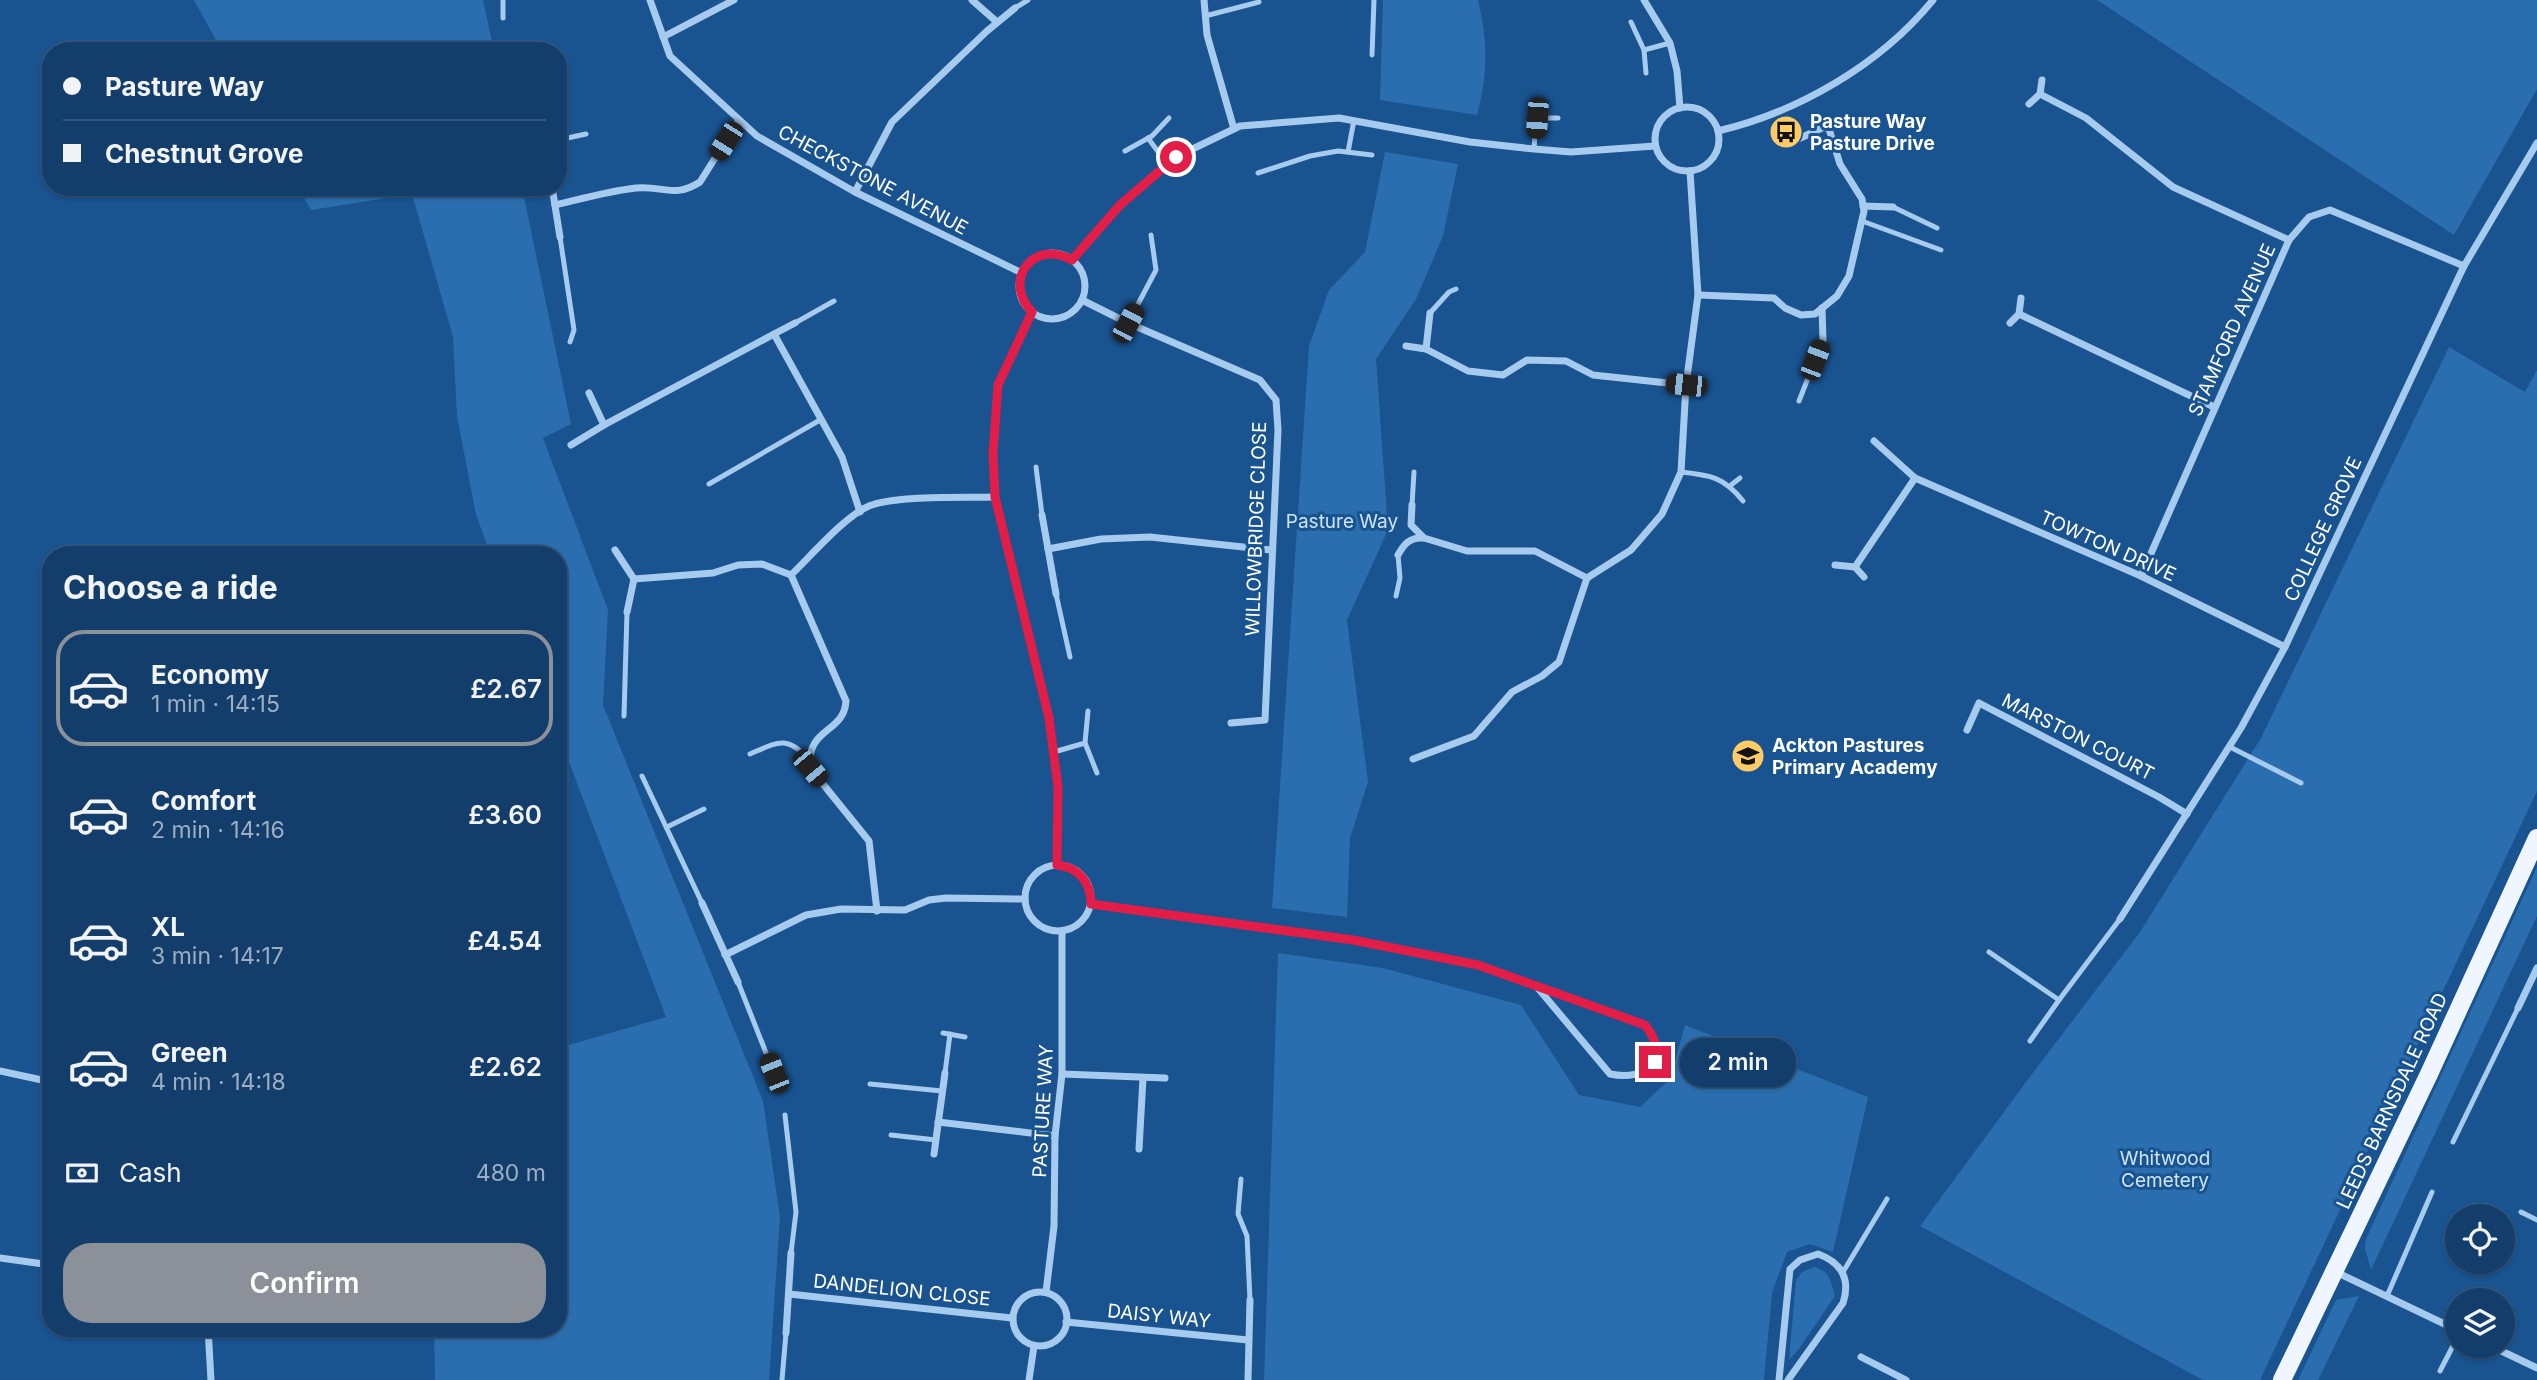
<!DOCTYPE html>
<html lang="en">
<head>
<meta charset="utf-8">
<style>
  :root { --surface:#133e6c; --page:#204974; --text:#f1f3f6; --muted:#9daec2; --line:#32577f; --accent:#8c9099 }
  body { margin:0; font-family:Inter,sans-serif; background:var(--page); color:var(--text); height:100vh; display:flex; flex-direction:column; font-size:26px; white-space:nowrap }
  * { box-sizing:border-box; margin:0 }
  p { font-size:23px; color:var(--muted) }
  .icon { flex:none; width:38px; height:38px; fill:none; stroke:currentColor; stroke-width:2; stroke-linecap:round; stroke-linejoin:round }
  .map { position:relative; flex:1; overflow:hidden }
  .side { position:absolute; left:42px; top:546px; width:525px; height:791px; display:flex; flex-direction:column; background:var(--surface); border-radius:28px; box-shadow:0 2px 5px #0004,0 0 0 2px var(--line) }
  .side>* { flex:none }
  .top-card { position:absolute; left:42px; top:42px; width:525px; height:154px; border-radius:28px; box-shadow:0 2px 5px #0004,0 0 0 2px var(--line); display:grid; align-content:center; height:154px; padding:0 21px; background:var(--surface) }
  .tools { position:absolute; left:2445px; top:1204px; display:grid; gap:14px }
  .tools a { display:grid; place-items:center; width:70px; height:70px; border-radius:50%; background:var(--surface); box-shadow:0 2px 5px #0004,0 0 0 2px var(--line); font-size:35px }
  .end { position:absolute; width:32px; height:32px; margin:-16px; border:9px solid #e11d48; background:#fff; box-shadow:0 0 0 4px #fff }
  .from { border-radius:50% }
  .bubble { position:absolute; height:49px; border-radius:24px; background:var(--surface); box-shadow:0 2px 5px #0004,0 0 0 2px var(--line); font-size:23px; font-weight:600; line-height:49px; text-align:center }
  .car { position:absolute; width:21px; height:42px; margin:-21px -10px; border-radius:9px; box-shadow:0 0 5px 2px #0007; background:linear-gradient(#222 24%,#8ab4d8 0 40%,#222 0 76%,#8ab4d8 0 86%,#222 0) }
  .top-card b { display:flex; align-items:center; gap:24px; height:66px; font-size:26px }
  .top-card b+b { border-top:2px solid var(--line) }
  .top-card i { width:18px; height:18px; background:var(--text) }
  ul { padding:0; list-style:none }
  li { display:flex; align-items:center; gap:21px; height:116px; margin:0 14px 10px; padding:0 7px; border:4px solid transparent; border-radius:28px }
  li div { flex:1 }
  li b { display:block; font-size:26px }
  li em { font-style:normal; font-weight:600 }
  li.current { border-color:var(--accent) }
  li>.icon { width:63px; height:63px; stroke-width:1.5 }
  h2 { padding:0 21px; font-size:32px; line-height:84px }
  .pay { display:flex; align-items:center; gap:18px; height:77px; padding:0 21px; font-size:26px }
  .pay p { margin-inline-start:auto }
  .button { display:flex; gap:14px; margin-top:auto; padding:14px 21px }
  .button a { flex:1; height:80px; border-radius:28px; background:var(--accent); color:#fff; font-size:28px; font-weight:600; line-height:80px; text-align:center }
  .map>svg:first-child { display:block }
</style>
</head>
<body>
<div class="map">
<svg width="2537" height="1380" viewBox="0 0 2537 1380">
  <rect width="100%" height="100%" fill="#195390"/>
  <g fill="#2b6eaf">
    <polygon points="194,0 483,0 494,51 222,51"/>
    <path d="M1383 0H1478C1488 42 1488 73 1477 115L1380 100Z"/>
    <polygon points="2097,0 2537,0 2537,89 2454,235"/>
    <polygon points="1385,152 1458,164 1443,236 1416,299 1376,359 1388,530 1347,620 1368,782 1350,838 1347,917 1272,908 1309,346 1329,290 1365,252"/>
    <polygon points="298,187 522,187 571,424 543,438 608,610 603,705 763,1101 780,1217 769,1380 435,1380 434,1328 558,1328 558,1048 666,1017 558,733 558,555 491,555 476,515 457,416 453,337 412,194 311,210"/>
    <polygon points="2449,347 2525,392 2537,370 2537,791 2260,1380 2203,1380 1920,1226 2026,1082 2140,932 2261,738"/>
    <polygon points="2537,867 2537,916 2371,1270 2365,1248 2366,1239"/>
    <polygon points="1278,953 1383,968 1521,1005 1579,1095 1640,1107 1670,1079 1685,1025 1868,1097 1833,1252 1810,1244 1787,1252 1772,1293 1764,1380 1264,1380"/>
    <path d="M1814 1267C1831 1272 1830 1280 1835 1296L1798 1350 1789 1360 1796 1280 1802 1272Z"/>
    <polygon points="2359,1296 2318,1380 2298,1380 2336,1300"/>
  </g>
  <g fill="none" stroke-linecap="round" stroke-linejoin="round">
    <g stroke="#a7cbef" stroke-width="5">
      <polyline points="503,0 503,18"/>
      <polyline points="1015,8 1028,0"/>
      <polyline points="1205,16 1259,2"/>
      <polyline points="1631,22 1644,50 1646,73"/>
      <polyline points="1644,50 1670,43"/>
      <polyline points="1372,55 1374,0"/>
      <polyline points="1537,118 1558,118"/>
      <polyline points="1148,138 1167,164"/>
      <polyline points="558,140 586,134"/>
      <polyline points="1534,149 1537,105"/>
      <polyline points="1125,151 1152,136 1169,118"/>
      <polyline points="1348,152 1354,120"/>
      <polyline points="1258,173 1310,156 1338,151 1372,155"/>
      <polyline points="1893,207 1937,228"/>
      <polyline points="1862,221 1941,250"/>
      <polyline points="560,237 574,330 570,342"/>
      <polyline points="1430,313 1449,292 1456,289"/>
      <polyline points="795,323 834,301"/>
      <polyline points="1128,323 1156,270 1151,235"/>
      <polyline points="1799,401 1823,340"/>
      <polyline points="1036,467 1042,515"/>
      <path d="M1681 472C1710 475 1724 477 1743 501"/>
      <polyline points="709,484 820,420"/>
      <polyline points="1731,485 1740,478"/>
      <polyline points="1412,505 1414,472"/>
      <polyline points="1056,594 1070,657"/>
      <polyline points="1396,596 1400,578 1398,555"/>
      <polyline points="1088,711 1085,743 1097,773"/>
      <polyline points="624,716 627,612"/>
      <polyline points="2230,747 2301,783"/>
      <polyline points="1054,752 1085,743"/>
      <path d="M750 754C778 742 786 735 809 759"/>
      <polyline points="642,776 702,903"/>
      <polyline points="667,827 704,809"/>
      <polyline points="1989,952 2059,1000 2120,919"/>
      <polyline points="738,982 774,1073"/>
      <polyline points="943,1033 965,1037"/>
      <polyline points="2030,1041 2059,1000"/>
      <polyline points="945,1073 950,1034"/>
      <polyline points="870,1084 942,1091"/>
      <polyline points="785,1115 796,1212 791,1253"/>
      <polyline points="891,1135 936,1140"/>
      <polyline points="2453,1142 2518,1008"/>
      <polyline points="1241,1179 1238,1214 1247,1236 1250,1300"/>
      <polyline points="2521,1212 2537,1220"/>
      <polyline points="1843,1272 1887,1199"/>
      <polyline points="2387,1296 2432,1192"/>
      <polyline points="2440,1371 2457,1338"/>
      <polyline points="782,1380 786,1333"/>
    </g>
    <g stroke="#a7cbef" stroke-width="7">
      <polyline points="650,0 670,56 757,136 855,192 1022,273"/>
      <polyline points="972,0 997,22"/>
      <polyline points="1204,0 1207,35 1234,129"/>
      <polyline points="1644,0 1670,43 1677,71 1680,108"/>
      <polyline points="663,37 734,0"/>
      <polyline points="2040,94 2086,118 2173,187 2289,240"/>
      <polyline points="2029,104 2040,94 2042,80"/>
      <circle cx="1687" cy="139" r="32"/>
      <path d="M1718 131C1798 112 1880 65 1933 0"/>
      <polyline points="552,187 560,237"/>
      <polyline points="855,192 892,122 987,31 1015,8"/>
      <path d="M555 205C581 199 609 191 636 188 661 185 674 199 700 182L739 120"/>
      <polyline points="1863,206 1893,207"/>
      <circle cx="1052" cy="286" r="33"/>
      <polyline points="1072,260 1120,205 1176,157 1240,126 1339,118 1470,142 1534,149 1571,152 1655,146"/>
      <polyline points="1698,295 1774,298 1785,308 1801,315 1815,314 1837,296 1849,276 1864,211 1862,199 1840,164 1829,129 1824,127 1792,142"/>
      <polyline points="1082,300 1128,323 1260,380 1276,400 1278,430 1265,720 1231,723"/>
      <polyline points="1822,308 1823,340"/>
      <polyline points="1032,312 998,385 993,453 995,497 1049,718 1058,787 1057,865"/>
      <polyline points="2019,314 2214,407"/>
      <polyline points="2010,323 2019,314 2021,298"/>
      <polyline points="774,334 795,323"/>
      <polyline points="1406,346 1426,349 1468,371 1503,375 1527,360 1566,361 1593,375 1686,385"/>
      <polyline points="1426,349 1430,313"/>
      <polyline points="589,393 604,425 774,334 842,457 860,512"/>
      <polyline points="571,445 604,425"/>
      <polyline points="1915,478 2141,576 2285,647"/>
      <polyline points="1412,505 1411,525 1424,538 1467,551 1535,551 1587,578"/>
      <polyline points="1042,515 1056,594"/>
      <polyline points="1048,549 1101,539 1150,537 1271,550"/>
      <polyline points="615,550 634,579 627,612"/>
      <path d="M1398 555C1404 544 1410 537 1423 538"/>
      <polyline points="1835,565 1855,567 1864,577"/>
      <polyline points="1855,567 1915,478 1874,441"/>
      <path d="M791 575 846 701C844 734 806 727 810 768L869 841 877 911"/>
      <path d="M791 575C811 556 845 516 869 506 896 495 964 498 995 497"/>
      <polyline points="2141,576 2289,240 2309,217 2330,210 2464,266"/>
      <polyline points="634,579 713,573 738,565 762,564 791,575"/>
      <polyline points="1967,730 1979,703 2159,797 2187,814"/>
      <polyline points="1413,759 1474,736 1512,692 1542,676 1559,662 1587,578 1631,550 1662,514 1681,472 1686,385 1698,295 1690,171"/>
      <circle cx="1058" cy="898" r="33"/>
      <polyline points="702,903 738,982"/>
      <path d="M1091 904 1353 940 1478 965 1645 1025C1673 1058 1646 1082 1610 1074L1537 987"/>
      <polyline points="2120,919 2241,728 2285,647 2464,266 2537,143"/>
      <polyline points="725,955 806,915 841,909 905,910 929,900 946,898 1025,899"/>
      <polyline points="2518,1008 2537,968"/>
      <polyline points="0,1071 51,1082"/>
      <polyline points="1062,1074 1165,1078"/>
      <polyline points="938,1122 1055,1136"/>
      <polyline points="1139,1149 1143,1078"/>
      <polyline points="934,1154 945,1073"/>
      <polyline points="0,1258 51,1265"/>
      <polyline points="2334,1271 2457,1330"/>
      <circle cx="1040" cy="1319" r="27"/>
      <polyline points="1046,1292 1054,1226 1055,1136 1062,1074 1062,931"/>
      <polyline points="789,1294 1012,1318"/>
      <polyline points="1066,1322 1248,1340"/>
      <polyline points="208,1328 211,1380"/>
      <polyline points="786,1333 791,1253"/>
      <polyline points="2491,1346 2537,1368"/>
      <polyline points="1861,1357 1906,1380"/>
      <polyline points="1029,1380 1034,1346"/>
      <polyline points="1248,1380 1250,1300"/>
      <path d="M1779 1380 1790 1269 1800 1260 1818 1254C1841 1262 1851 1279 1843 1303L1788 1380"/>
    </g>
    <polyline stroke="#eff6ff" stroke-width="18" points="2282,1380 2429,1074 2537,838"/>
  </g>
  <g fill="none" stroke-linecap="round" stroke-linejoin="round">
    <path stroke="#e11d48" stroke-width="9" d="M1176 157 1120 205 1072 260C1033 238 1002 281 1032 312L998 385 993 453 995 497 1049 718 1058 787 1057 865C1078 867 1091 882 1091 904L1353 940 1478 965 1645 1025C1654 1036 1659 1048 1655 1062"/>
  </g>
  <defs>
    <symbol id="bus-disc" viewBox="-11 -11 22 22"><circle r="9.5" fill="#ffcb65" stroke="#195390"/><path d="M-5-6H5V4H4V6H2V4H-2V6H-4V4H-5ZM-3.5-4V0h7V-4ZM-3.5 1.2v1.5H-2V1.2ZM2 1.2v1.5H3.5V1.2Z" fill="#111"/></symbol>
    <symbol id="school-disc" viewBox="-11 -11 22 22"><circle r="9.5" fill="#ffcb65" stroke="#195390"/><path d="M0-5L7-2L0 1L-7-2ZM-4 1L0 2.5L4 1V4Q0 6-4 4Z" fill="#111"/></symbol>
  </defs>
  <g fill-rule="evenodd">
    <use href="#bus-disc" x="1767" y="113" width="38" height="38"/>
    <use href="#school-disc" x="1729" y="737" width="38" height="38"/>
  </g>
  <g text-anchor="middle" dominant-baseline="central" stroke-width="6" stroke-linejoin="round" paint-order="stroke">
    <g font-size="19" font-weight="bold" fill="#fff" stroke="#195390" text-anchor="start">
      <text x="1810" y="121">Pasture Way<tspan x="1810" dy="22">Pasture Drive</tspan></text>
      <text x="1772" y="745">Ackton Pastures<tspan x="1772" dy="22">Primary Academy</tspan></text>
    </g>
    <g font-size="19" fill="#fff" stroke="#195390">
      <text transform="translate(873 180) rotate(28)">CHECKSTONE AVENUE</text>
      <text transform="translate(2232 330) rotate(-66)">STAMFORD AVENUE</text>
      <text transform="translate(1256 529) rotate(-88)">WILLOWBRIDGE CLOSE</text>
      <text transform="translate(2323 529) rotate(-65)">COLLEGE GROVE</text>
      <text transform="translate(2108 546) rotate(24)">TOWTON DRIVE</text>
      <text transform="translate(2078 737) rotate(27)">MARSTON COURT</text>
      <text transform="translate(2392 1101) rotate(-65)">LEEDS BARNSDALE ROAD</text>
      <text transform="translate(1043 1111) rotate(-87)">PASTURE WAY</text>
      <text transform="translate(902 1290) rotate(6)">DANDELION CLOSE</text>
      <text transform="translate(1159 1316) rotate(6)">DAISY WAY</text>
    </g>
    <g font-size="19" fill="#cde4fb" stroke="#195390">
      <text x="1342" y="521">Pasture Way</text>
      <text x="2165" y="1158">Whitwood<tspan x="2165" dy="22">Cemetery</tspan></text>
    </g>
  </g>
</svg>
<div class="tools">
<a><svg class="icon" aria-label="locate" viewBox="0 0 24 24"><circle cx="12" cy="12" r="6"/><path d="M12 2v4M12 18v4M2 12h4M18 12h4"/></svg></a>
<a><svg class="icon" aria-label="layers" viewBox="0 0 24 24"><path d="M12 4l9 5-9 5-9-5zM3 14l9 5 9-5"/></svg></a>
</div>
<i class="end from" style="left:1176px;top:157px"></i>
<i class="end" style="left:1655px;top:1062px"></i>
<div class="bubble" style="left:1680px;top:1038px;width:116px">2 min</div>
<i class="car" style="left:1537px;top:118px;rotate:184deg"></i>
<i class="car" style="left:726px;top:141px;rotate:212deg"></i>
<i class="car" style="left:1128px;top:323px;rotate:28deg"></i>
<i class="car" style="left:1815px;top:360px;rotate:21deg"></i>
<i class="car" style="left:1686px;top:385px;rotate:276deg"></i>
<i class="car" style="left:810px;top:768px;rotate:140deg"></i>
<i class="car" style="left:774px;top:1073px;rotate:338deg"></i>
<div class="top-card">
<b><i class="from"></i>Pasture Way</b>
<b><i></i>Chestnut Grove</b>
</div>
<section class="side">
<h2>Choose a ride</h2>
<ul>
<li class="current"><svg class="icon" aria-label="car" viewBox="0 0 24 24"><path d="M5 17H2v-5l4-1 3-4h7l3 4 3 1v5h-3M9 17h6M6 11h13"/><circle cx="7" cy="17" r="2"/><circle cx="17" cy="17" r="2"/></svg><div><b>Economy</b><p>1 min · 14:15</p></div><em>£2.67</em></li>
<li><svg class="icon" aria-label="car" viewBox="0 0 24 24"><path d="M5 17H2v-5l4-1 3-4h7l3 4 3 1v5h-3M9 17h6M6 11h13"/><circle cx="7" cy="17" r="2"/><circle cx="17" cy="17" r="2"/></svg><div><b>Comfort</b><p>2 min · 14:16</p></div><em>£3.60</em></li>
<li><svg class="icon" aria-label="car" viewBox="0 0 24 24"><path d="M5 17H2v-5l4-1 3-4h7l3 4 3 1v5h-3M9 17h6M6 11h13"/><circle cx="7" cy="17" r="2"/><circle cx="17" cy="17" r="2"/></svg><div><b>XL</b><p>3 min · 14:17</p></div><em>£4.54</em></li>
<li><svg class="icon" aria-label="car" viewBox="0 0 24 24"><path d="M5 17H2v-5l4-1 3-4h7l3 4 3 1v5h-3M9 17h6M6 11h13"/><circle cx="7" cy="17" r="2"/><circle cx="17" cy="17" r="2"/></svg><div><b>Green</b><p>4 min · 14:18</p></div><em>£2.62</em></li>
</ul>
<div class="pay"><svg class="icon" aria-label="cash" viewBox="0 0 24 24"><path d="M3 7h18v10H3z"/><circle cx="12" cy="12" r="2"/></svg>Cash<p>480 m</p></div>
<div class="button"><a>Confirm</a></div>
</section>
</div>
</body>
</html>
